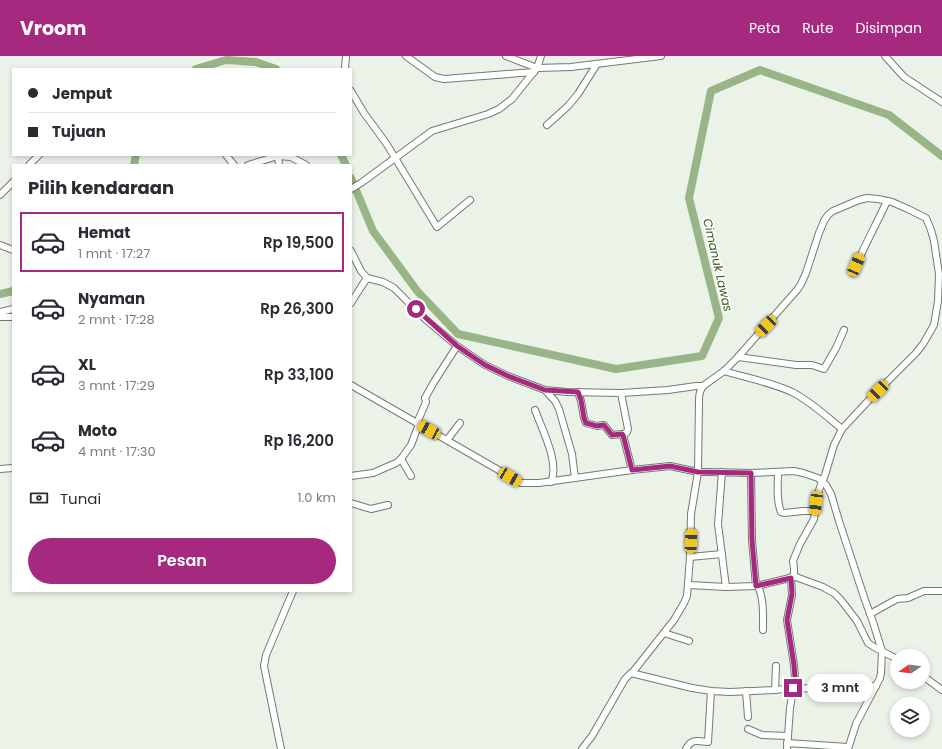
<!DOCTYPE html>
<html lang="id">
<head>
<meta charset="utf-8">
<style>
  :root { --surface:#fff; --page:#f2f2f3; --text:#2b2b33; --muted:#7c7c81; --line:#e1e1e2; --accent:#a52a7f }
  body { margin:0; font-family:Poppins,sans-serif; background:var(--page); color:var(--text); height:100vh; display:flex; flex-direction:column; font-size:15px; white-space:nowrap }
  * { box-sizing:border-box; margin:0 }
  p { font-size:13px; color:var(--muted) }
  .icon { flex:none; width:22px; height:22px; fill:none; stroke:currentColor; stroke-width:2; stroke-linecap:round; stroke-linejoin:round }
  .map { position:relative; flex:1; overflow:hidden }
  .drawer { position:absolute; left:12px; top:108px; width:340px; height:428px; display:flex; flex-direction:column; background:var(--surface); border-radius:0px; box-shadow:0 2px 6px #0003 }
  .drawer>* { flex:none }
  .top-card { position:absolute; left:12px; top:12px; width:340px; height:88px; border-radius:0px; box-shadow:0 2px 6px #0003; display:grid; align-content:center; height:88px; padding:0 16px; background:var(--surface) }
  .needle { width:26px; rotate:257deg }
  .fabs { position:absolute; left:890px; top:593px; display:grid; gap:8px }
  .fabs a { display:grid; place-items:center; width:40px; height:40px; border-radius:50%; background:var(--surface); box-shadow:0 2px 6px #0003; font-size:20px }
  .end { position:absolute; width:18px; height:18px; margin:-9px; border:5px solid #a52a7f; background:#fff; box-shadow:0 0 0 2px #fff }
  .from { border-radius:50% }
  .bubble { position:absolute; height:28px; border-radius:14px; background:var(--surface); box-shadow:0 2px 6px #0003; font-size:13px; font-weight:600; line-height:28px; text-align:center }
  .car { position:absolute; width:12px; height:24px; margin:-12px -6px; border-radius:5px; box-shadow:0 0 3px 1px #0007; background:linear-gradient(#f5c518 24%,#345 0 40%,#f5c518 0 76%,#345 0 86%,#f5c518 0) }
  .top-card b { display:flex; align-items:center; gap:14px; height:38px; font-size:15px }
  .top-card b+b { border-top:1px solid var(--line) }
  .top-card i { width:10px; height:10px; background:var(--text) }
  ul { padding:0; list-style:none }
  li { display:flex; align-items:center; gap:12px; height:60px; margin:0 8px 6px; padding:0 8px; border:2px solid transparent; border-radius:0px }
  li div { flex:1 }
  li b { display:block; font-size:15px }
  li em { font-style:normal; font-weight:600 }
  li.current { border-color:var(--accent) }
  li>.icon { width:36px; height:36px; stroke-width:1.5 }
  h2 { padding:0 16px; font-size:18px; line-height:48px }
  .pay { display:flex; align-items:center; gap:10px; height:44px; padding:0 16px; font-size:15px }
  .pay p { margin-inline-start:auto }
  .primary-button { display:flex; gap:8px; margin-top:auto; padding:8px 16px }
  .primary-button a { flex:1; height:46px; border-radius:24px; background:var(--accent); color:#fff; font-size:16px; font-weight:600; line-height:46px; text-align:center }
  header { display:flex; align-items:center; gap:24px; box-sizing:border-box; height:56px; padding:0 20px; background:var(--accent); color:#fff }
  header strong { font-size:19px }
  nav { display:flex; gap:22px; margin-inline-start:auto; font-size:14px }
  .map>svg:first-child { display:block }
</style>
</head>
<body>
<header>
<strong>Vroom</strong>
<nav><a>Peta</a><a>Rute</a><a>Disimpan</a></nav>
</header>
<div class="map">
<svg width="942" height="693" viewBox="0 0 942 693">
  <rect width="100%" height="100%" fill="#ebf2e8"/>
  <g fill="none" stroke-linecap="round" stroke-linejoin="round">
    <g stroke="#99b487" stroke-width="8">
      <polyline points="196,13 226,4 256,6 276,13"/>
      <polyline points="341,99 346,109"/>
      <polyline points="134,109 136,99"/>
      <polyline points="351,122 373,175 418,236 458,278 616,313 702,300 719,262 689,142 711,35 760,14 889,59 942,100"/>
      <polyline points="0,238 13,235"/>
    </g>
    <defs>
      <g id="minor">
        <polyline points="406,0 435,21 444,23 534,16"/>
        <polyline points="506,0 537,12 541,0"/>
        <polyline points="885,0 904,21 942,46"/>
        <polyline points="345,13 346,0"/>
        <polyline points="351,35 364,57 386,87 437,171 470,144"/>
        <polyline points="547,69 568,50 578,38 597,8"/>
        <polyline points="226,99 234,109"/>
        <polyline points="278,100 279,109"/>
        <polyline points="29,109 39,99"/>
        <polyline points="248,109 278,100 291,101 306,109"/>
        <polyline points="351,133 361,127 432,75 488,58 499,53 512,43 537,12 571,11 661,0"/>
        <polyline points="0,139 13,126"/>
        <polyline points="0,189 13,194"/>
        <polyline points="351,195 361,215 367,222 383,226 394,232 425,263 457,290 485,309 508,320 537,331 545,334 567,336 621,337 668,334 696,330 703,330"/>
        <path d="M853 217C863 192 876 169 887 145"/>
        <polyline points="351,247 361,231 367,222"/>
        <polyline points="0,256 13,253"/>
        <polyline points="0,261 13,261"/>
        <polyline points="738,301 796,309 812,309 824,313 836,292 844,274"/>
        <path d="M724 315C747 322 770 326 792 336 810 345 826 360 842 373"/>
        <polyline points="351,329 521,427 539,427 632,414 670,410 698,416 708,416 751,417 794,415 803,417 818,422 826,429 831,438 839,465 865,544 873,566 882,595 881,617 880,622 856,668 848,693"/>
        <polyline points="545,334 555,345 559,353 572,398 575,422"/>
        <polyline points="578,336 581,345 584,362 586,367 597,370 604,369 612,379 622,378 623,379 632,414"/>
        <polyline points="621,337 628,373 627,376 623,379"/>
        <path d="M535 354C542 373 560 408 551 426"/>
        <polyline points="417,367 426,346 425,342 434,326 457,290"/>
        <polyline points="447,384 460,367"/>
        <polyline points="401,403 411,420"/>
        <polyline points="0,413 13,412"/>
        <polyline points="722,416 718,468 726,531"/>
        <path d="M778 416C778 429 776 444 781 456L784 457 803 455H815"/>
        <polyline points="751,417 752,484 756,530"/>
        <polyline points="351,420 373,417 396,407 401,403 411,389 419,368"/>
        <polyline points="351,447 371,453 388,449"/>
        <polyline points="690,501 722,498"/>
        <polyline points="689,529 726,531 756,530 794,521"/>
        <path d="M758 530C764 543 763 559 763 574"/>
        <polyline points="870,558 897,543 908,542 924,535 942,535"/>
        <polyline points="664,577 689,585"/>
        <path d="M632 617 674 564 684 547 687 540 690 501 691 458 698 416 699 344C699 339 700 334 703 330L724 315 738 301 797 234 801 228 806 217 819 177 824 165 828 159 833 155 859 144 867 142 878 143 892 146 908 153 926 162 931 174 934 185 939 218 938 245 934 269 923 288 916 297 869 344 842 373 834 389 825 419 820 431 818 438 814 463 800 488 795 500 793 505 794 512V519L796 521 823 531 834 537 841 544 857 565 868 587 874 591 897 603"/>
        <polyline points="923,620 942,634"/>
        <polyline points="775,634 776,610"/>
        <polyline points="746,635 748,661"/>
        <polyline points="748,673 762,679 788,680"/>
        <polyline points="787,687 848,691"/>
        <polyline points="281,693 264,610 266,599 293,535"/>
        <polyline points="582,693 592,680 625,623 631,617 692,632 711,635 730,636 775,634 793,632 840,633 876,630"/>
        <path d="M686 693C692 682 697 685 708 686L711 635"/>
        <polyline points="787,693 788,680 790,652 795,622 794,609 787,564 792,539 791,521"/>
      </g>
    </defs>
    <use href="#minor" stroke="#757a71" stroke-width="8"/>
    <use href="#minor" stroke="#fff" stroke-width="6"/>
  </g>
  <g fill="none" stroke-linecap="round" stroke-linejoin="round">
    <polyline stroke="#a52a7f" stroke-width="5" points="416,253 457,290 485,309 508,320 545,334 578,336 581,344 584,362 586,367 597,370 604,369 612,379 622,378 623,379 632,414 670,410 698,416 751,417 752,484 756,530 791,522 792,538 787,564 794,609 795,622 793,632"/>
  </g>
  <g text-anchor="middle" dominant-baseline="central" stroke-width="3" stroke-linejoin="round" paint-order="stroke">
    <g font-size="12" font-style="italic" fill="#395c1c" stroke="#fff">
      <text transform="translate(718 209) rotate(77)">Cimanuk Lawas</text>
    </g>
  </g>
</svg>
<div class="fabs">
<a><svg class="needle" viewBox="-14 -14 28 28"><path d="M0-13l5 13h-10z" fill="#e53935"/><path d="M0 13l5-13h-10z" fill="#7c7c81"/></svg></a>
<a><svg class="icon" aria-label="layers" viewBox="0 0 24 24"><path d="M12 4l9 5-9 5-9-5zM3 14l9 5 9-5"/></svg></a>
</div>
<i class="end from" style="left:416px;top:253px"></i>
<i class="end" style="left:793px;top:632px"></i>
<div class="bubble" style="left:807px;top:618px;width:66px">3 mnt</div>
<i class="car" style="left:856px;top:209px;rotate:23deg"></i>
<i class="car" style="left:766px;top:270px;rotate:224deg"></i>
<i class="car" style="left:878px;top:335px;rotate:225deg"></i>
<i class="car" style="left:429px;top:374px;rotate:299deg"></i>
<i class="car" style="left:510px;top:421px;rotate:120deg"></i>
<i class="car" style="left:816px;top:447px;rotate:187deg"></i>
<i class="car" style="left:691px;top:485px;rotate:2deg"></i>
<div class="top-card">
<b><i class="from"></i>Jemput</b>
<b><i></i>Tujuan</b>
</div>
<section class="drawer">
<h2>Pilih kendaraan</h2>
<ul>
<li class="current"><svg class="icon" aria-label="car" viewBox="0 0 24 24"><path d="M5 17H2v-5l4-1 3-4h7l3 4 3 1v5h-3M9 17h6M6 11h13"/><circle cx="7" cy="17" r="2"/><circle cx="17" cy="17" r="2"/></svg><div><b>Hemat</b><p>1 mnt · 17:27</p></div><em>Rp 19,500</em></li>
<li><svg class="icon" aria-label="car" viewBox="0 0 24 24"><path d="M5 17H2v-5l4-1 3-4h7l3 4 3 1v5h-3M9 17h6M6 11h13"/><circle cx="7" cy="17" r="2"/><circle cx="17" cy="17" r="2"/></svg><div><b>Nyaman</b><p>2 mnt · 17:28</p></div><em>Rp 26,300</em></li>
<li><svg class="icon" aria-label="car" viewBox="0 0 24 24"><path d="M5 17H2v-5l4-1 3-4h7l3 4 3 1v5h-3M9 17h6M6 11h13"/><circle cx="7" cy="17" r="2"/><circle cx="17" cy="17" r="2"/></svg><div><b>XL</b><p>3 mnt · 17:29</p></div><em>Rp 33,100</em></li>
<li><svg class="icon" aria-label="car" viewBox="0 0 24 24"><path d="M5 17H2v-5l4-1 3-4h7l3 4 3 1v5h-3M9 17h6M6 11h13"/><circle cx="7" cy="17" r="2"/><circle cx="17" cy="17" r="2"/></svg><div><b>Moto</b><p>4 mnt · 17:30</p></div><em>Rp 16,200</em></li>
</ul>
<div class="pay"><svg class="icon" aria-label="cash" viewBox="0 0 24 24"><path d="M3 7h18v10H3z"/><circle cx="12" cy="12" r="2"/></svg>Tunai<p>1.0 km</p></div>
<div class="primary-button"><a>Pesan</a></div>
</section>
</div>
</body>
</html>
